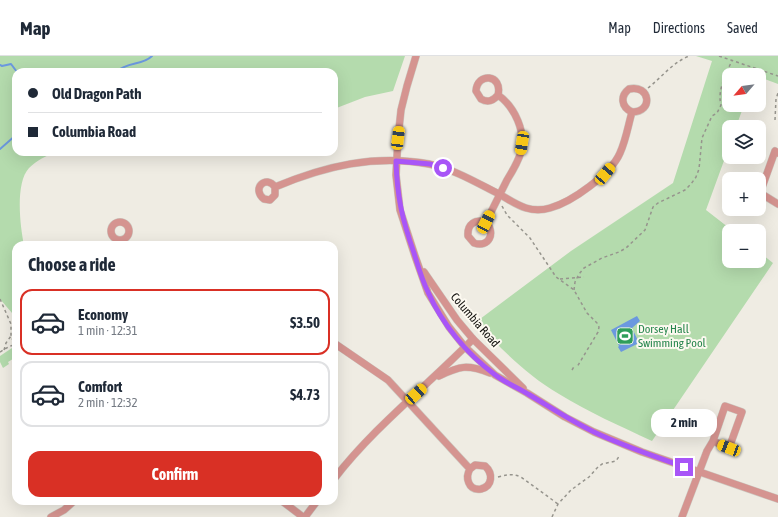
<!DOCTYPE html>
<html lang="en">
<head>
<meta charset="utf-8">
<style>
  :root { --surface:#fff; --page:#f2f2f3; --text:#1f2937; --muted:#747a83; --line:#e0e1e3; --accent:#d93025 }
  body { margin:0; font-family:"Asap Condensed",sans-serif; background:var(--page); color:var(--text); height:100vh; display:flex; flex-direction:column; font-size:15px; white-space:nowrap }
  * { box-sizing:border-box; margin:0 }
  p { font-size:13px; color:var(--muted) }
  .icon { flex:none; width:22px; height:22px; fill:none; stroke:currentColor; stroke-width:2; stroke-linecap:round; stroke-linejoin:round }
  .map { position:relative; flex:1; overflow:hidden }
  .drawer { position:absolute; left:12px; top:185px; width:326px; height:264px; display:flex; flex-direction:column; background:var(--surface); border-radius:12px; box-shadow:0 4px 16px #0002 }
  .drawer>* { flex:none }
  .banner { position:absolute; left:12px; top:12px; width:326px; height:88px; border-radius:12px; box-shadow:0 4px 16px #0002; display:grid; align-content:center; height:88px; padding:0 16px; background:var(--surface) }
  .needle { width:26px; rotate:242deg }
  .controls { position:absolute; left:722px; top:12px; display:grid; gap:8px }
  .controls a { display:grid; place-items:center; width:44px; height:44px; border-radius:8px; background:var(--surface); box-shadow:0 4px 16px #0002; font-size:20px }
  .end { position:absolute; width:18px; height:18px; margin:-9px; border:5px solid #a855f7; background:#fff; box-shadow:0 0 0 2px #fff }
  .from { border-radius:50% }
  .bubble { position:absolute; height:28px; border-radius:12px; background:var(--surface); box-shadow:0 4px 16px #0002; font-size:13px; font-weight:700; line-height:28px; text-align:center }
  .car { position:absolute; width:12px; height:24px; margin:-12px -6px; border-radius:5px; box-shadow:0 0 3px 1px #0007; background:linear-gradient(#f5c518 24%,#345 0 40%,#f5c518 0 76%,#345 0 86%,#f5c518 0) }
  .banner b { display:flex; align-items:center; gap:14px; height:38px; font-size:15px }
  .banner b+b { border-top:1px solid var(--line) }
  .banner i { width:10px; height:10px; background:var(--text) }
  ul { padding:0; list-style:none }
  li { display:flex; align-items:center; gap:12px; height:66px; margin:0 8px 6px; padding:0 8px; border:2px solid var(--line); border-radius:12px }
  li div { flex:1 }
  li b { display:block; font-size:15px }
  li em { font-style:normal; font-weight:700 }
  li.on { border-color:var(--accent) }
  li>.icon { width:36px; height:36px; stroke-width:1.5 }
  h2 { padding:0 16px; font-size:18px; line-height:48px }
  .cta { display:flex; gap:8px; margin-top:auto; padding:8px 16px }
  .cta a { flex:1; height:46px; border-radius:12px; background:var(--accent); color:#fff; font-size:16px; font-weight:700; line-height:46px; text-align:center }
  header { display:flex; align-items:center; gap:24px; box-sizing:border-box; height:56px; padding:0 20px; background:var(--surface); border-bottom:1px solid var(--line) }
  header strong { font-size:19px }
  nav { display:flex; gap:22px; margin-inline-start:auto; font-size:14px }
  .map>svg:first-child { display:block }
</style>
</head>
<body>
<header>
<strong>Map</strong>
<nav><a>Map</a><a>Directions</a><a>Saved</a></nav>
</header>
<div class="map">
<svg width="778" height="461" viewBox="0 0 778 461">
  <rect width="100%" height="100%" fill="#efece3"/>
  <g fill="#b4dbad">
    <path d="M0 0H405L393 35 365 41 334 53V16H16V96H56C46 100 37 104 29 112 15 127 20 170 24 189H16V265L12 257 0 243Z"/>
    <path d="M696 0H778V28L759 21V19H729V49H744L736 71H729V91L706 154 733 175H729V205H759V196L773 207 652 385C620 370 588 356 559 338 527 319 501 293 476 266L571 195 673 127 712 5Z"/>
    <polygon points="12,292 16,301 8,306 9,308 3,312 0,306 0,300"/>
  </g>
  <polygon fill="#6b98df" points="637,260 640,265 632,272 639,287 621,296 618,291 619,290 611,274"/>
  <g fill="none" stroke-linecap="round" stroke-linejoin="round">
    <g stroke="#6b98df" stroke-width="2">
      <polyline points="0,9 2,10 11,8 17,16"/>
      <polyline points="97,16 100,16"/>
      <path d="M116 16C128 5 142 10 152 0"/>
      <polyline points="0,93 16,79"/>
    </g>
    <defs>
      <g id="minor">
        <polyline points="416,0 407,30 401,54 398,82 396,119 400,154 415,200 428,237 449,271 465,291 495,319 527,337 565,361 594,376 642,396 778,443"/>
        <polyline points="778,97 775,95 760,137 778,148"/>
        <path d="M275 131C266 118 251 133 264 143L270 144 275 139V131C325 110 375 98 429 108 454 113 477 127 499 138 508 143 516 149 526 152 533 154 543 154 550 152 572 146 611 118 620 97 626 84 628 70 632 56 654 56 650 28 629 33 620 40 621 51 632 56"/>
        <circle cx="120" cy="175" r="9"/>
        <path d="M486 166C496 177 489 192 474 187L468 180C467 168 475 163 486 166 493 152 500 138 507 124 512 116 518 106 521 96 526 76 515 51 498 39 503 18 477 16 476 35L481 43C488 47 493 45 498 39"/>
        <polyline points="424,216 457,264 473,283 523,332"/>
        <path d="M334 287 388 324 470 413C465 421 468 435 481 433 493 430 493 417 485 410L475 409 470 413"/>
        <path d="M439 320C460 310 467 308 490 317"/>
        <path d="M334 423C374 371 427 330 473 283"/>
        <polyline points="282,445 303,461"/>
        <polyline points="51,461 64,454 74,445"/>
        <polyline points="305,461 317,445"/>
        <polyline points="682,461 707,395 713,385 729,392 742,356 725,350 713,385"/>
      </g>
    </defs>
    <use href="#minor" stroke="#ccc9c1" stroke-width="8"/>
    <g stroke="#96948d" stroke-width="1.5" stroke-dasharray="3 3" stroke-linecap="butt">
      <polyline points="719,0 778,20"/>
      <path d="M648 32C662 21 672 7 689 0"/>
      <polyline points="775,64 776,43 778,37"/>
      <polyline points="502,150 507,159 530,182 556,221 574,234 587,257 597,267 599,271 598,276 577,311"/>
      <polyline points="560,223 584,221"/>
      <path d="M574 234 575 226 579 218 584 212 602 202 619 196 626 192 645 174 653 151 658 147 685 134 691 128 696 121 699 113 702 82 712 60 717 57 721 49C717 34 726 19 732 4"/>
      <polyline points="0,243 11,268 11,280 16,291"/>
      <polyline points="4,294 6,287 11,280"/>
      <polyline points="0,296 10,290 15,289"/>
      <polyline points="572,314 575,309"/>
      <path d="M498 421C506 419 512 417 521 421L558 448"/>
      <polyline points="552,461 558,448 571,434 589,421 597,412 602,408 616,405 620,399"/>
    </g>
    <use href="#minor" stroke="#d59490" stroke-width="7"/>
  </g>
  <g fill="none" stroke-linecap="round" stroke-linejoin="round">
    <path stroke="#a855f7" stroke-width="5" d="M443 112 430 108 396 105C397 140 402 163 414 197 418 210 422 224 428 236 442 268 467 298 494 318 505 327 517 331 528 338 550 351 571 365 594 376 623 390 654 400 684 411"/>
  </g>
  <defs>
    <symbol id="stadium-square" viewBox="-11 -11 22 22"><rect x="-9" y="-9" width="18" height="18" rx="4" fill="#2e9e5b" stroke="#fcf9f0"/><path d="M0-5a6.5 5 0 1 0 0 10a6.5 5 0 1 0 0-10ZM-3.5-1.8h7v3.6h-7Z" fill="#fff"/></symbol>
  </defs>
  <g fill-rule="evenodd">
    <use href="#stadium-square" x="615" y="270" width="20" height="20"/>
  </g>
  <g text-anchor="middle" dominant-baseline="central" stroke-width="4" stroke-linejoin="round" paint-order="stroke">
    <g font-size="12" fill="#12110e" stroke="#fcf9f0">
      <text transform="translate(475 264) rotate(49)">Columbia Road</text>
    </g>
    <g font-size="12" fill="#27864d" stroke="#fcf9f0" text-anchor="start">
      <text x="638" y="273">Dorsey Hall<tspan x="638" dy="14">Swimming Pool</tspan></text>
    </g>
  </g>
</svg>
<div class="controls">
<a><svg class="needle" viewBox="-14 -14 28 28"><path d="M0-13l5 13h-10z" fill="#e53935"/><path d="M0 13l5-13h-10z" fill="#747a83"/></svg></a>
<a><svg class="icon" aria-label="layers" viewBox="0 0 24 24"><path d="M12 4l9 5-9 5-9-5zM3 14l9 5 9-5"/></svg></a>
<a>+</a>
<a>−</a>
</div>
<i class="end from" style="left:443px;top:112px"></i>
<i class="end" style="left:684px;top:411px"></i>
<div class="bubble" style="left:651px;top:353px;width:66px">2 min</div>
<i class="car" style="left:398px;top:82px;rotate:7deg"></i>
<i class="car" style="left:522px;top:87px;rotate:189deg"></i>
<i class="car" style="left:605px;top:118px;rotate:40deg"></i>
<i class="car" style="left:486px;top:166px;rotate:27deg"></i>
<i class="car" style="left:416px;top:338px;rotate:48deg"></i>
<i class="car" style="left:729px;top:392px;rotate:291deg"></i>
<div class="banner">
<b><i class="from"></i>Old Dragon Path</b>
<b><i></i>Columbia Road</b>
</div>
<section class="drawer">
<h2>Choose a ride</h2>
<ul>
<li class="on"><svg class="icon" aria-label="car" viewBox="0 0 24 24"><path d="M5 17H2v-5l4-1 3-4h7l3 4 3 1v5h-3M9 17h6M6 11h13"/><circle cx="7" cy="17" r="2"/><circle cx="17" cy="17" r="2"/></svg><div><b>Economy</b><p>1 min · 12:31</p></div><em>$3.50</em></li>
<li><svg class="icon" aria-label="car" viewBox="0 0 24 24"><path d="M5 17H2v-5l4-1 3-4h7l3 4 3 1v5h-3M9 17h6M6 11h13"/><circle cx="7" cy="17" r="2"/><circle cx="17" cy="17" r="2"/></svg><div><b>Comfort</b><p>2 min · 12:32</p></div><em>$4.73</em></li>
</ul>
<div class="cta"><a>Confirm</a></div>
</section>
</div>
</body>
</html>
